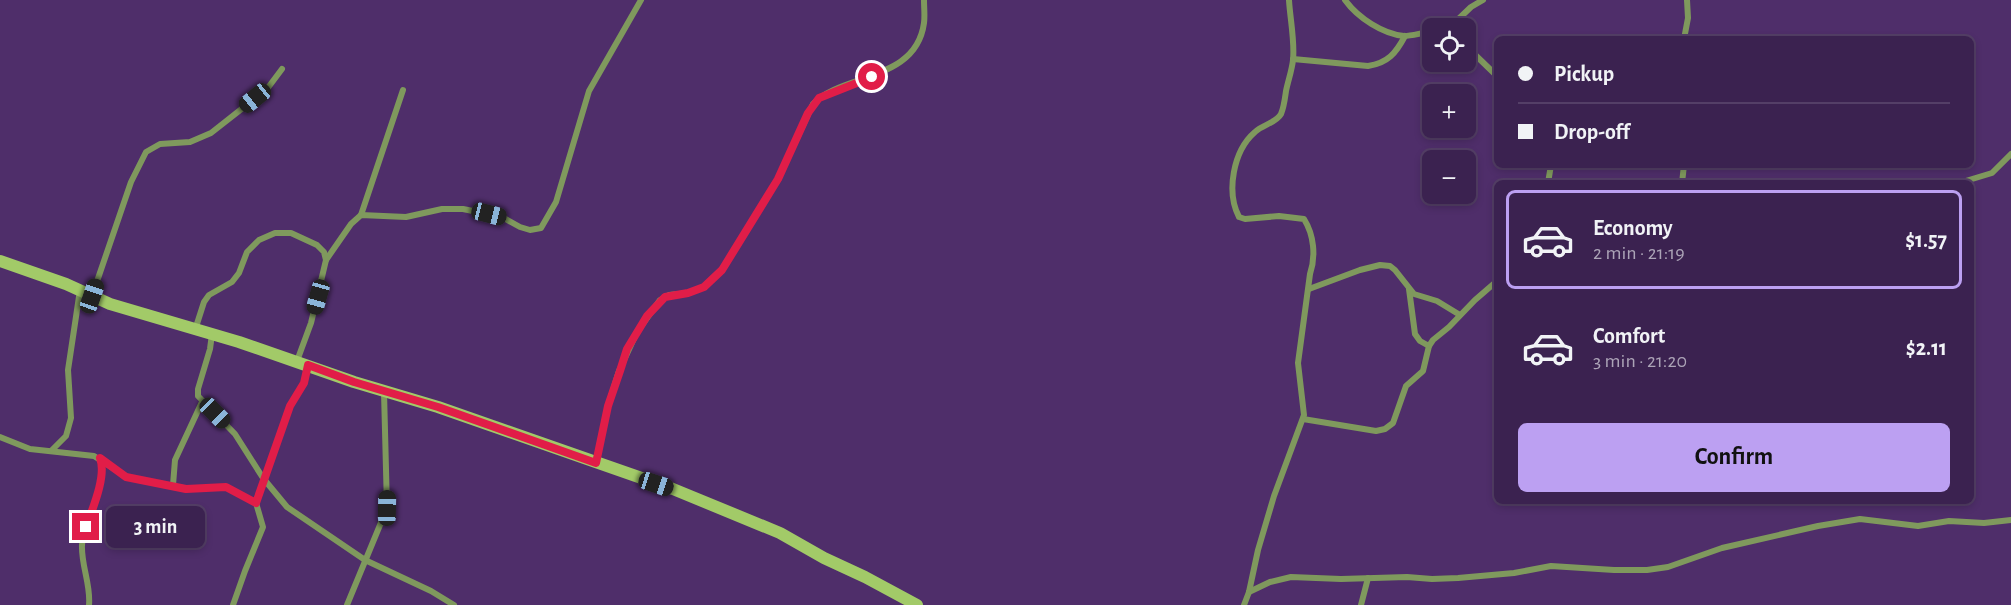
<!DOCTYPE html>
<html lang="en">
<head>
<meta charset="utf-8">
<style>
  :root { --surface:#3b2250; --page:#422a57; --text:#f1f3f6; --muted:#aca4b7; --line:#543f67; --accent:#bca0f2 }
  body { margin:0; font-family:"Alegreya Sans",sans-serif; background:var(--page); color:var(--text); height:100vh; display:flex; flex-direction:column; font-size:22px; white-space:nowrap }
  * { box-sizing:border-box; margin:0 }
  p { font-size:20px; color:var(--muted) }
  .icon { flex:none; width:33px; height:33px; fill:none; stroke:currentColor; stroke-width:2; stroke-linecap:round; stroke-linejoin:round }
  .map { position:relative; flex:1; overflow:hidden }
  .sheet { position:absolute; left:1494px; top:180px; width:480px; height:324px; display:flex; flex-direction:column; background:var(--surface); border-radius:9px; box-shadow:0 3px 9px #0003,0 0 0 2px var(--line) }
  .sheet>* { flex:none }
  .banner { position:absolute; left:1494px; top:36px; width:480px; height:132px; border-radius:9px; box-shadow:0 3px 9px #0003,0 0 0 2px var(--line); display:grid; align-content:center; height:132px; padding:0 24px; background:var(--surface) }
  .fabs { position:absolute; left:1422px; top:18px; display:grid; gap:12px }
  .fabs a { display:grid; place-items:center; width:54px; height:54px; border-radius:9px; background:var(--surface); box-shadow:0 3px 9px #0003,0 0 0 2px var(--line); font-size:30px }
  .end { position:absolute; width:27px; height:27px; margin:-14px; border:8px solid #e11d48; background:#fff; box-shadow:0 0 0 3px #fff }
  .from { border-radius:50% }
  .bubble { position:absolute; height:42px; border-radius:9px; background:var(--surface); box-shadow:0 3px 9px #0003,0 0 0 2px var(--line); font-size:20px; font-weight:700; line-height:42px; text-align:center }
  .car { position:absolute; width:18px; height:36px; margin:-18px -9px; border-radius:8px; box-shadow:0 0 4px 2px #0007; background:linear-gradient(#222 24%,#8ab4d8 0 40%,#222 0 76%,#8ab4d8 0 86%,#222 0) }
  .banner b { display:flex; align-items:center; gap:21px; height:57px; font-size:22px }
  .banner b+b { border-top:2px solid var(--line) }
  .banner i { width:15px; height:15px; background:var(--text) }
  ul { padding:10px 0 0; list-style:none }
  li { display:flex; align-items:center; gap:18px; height:99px; margin:0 12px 9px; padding:0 12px; border:3px solid transparent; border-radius:9px }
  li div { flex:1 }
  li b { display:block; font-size:22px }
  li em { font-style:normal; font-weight:700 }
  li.active { border-color:var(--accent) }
  li>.icon { width:54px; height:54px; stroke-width:1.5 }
  .button { display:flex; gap:12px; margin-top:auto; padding:12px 24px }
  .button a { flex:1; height:69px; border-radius:9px; background:var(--accent); color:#111; font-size:24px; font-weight:700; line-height:69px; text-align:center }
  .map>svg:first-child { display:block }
</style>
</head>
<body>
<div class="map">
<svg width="2011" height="605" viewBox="0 0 2011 605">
  <rect width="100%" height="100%" fill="#4f2e6a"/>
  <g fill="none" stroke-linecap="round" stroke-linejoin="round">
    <g stroke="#7f995d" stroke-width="6">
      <path d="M1345 0C1358 18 1383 34 1404 36 1413 36 1424 32 1432 32"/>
      <polyline points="1449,28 1471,7 1483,0"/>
      <polyline points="1684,39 1688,18 1687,0"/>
      <polyline points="1466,46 1497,76"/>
      <path d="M1293 59 1368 66C1388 63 1396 53 1405 36"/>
      <polyline points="1548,183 1551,165"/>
      <polyline points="1682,183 1684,165"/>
      <polyline points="1959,183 1992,173 2011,154"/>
      <polyline points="361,215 403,90"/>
      <polyline points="1309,289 1360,270 1380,265 1390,266 1395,270 1414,294 1437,301 1460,315"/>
      <polyline points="1409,289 1415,334 1420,341 1429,346"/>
      <polyline points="92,296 131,182 146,152 160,144 190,142 211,133 267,89 282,69"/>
      <polyline points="195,330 204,302 209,295 232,282 239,273 247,252 259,240 275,233 291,233 317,245 324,252 326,260"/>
      <polyline points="212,334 210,349 198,389 198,396 235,434 263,478 287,507 365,560 431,591 454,605"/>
      <polyline points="297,361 311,323 326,260 351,224 361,215 406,217 442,209 463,209 502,217 520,227 530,230 541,228 556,202 589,91 641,0"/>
      <polyline points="1303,419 1376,431 1385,429 1393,423 1406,386 1423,371 1429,346 1433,340 1449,327 1475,300 1497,281"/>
      <polyline points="0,437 30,449 94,456 127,477 186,489 226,487 256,503"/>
      <polyline points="52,450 66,436 71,418 68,370 80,290"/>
      <path d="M596 462 608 406 619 371 637 332 660 300 669 295 689 293 704 287 722 270 778 179 813 104C842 73 916 82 924 23 925 16 924 8 924 0"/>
      <polyline points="173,485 175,460 202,402"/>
      <polyline points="1249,592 1270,582 1291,577 1341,579 1407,577 1432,579 1458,578 1514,573 1551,566 1614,570 1647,570 1668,567 1722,548 1818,526 1860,519 1918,526 1949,521 1984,523 2011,520"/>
      <path d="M89 605C91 585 81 565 82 545 84 520 109 483 100 459"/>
      <polyline points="233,605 245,571 263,527 256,503 290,406 304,383 308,365"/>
      <polyline points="347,605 387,508 384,392"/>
      <path d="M1244 605 1249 592 1258 550 1274 496 1304 415 1298 363 1310 274C1316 256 1314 235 1304 219L1279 216 1245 219 1239 217C1226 192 1233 151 1255 132 1262 125 1276 123 1281 114 1284 107 1285 98 1286 91 1288 81 1292 70 1293 60 1295 42 1290 18 1289 0"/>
      <polyline points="1361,605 1368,578"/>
    </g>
    <polyline stroke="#a2ca68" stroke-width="12" points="0,261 66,284 110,304 239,342 354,382 438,407 673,489 780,533 824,558 865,577 917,605"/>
  </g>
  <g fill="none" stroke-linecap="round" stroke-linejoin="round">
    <path stroke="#e11d48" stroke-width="8" d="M86 527C92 510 107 476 100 458L126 477 186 489 226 487 256 503 290 406 304 383 308 365 354 382 438 407 596 463 608 406 620 371 627 349 647 316 665 297 688 293 704 287 722 270 778 179 808 113 819 98 872 77"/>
  </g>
</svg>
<div class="fabs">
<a><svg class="icon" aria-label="locate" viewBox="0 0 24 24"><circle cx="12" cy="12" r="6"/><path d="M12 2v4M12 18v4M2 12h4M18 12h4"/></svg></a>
<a>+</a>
<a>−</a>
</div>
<i class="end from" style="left:872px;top:77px"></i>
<i class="end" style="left:86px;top:527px"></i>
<div class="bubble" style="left:106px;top:506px;width:99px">3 min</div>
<i class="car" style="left:255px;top:98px;rotate:231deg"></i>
<i class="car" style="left:489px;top:214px;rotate:104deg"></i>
<i class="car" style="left:92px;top:296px;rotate:19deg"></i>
<i class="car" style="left:318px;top:297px;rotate:196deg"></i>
<i class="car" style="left:215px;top:413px;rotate:135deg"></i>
<i class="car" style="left:656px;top:484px;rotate:108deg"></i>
<i class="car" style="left:387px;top:508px;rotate:1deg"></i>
<div class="banner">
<b><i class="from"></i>Pickup</b>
<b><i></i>Drop-off</b>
</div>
<section class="sheet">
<ul>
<li class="active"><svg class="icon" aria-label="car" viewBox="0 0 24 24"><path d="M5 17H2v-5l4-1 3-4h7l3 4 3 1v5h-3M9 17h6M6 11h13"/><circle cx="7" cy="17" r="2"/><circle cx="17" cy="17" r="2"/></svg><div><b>Economy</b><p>2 min · 21:19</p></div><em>$1.57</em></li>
<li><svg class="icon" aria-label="car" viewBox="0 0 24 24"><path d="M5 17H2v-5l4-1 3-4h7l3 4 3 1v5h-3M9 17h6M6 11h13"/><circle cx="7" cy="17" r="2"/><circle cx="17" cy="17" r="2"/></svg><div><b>Comfort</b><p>3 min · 21:20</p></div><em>$2.11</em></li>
</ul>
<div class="button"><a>Confirm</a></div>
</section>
</div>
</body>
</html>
